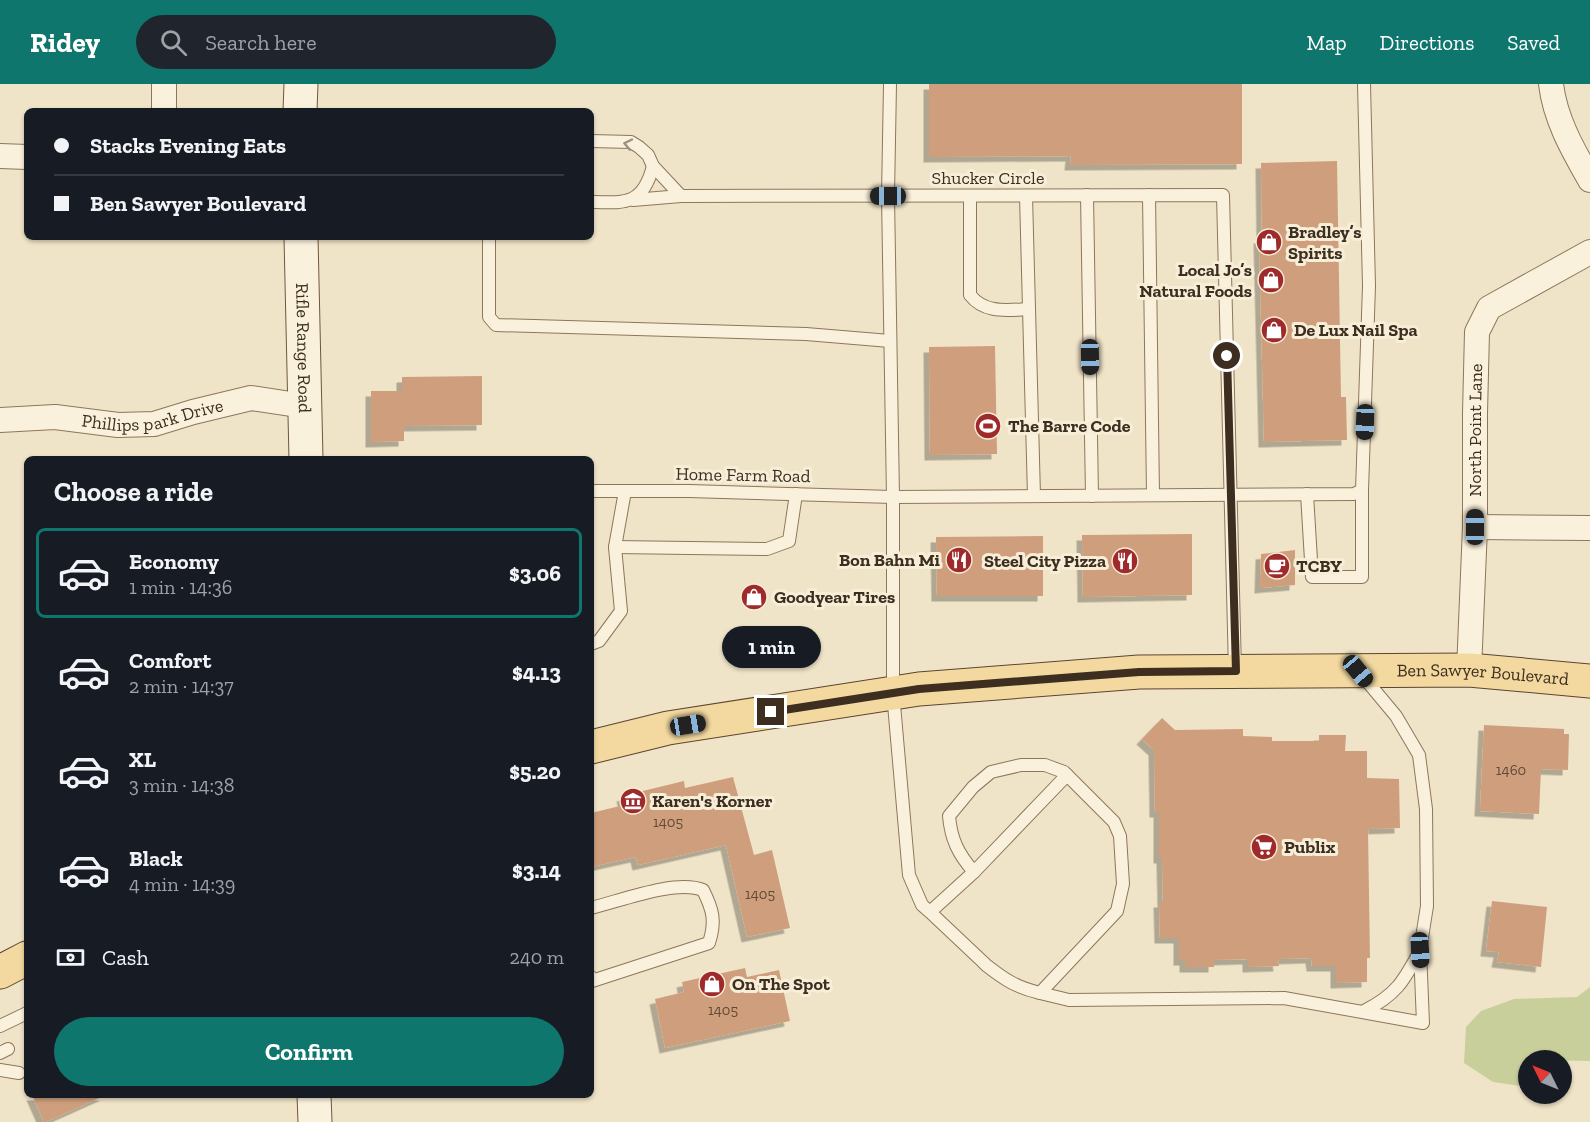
<!DOCTYPE html>
<html lang="en">
<head>
<meta charset="utf-8">
<style>
  :root { --surface:#171b24; --page:#20242c; --text:#f1f3f6; --muted:#9ea1a6; --line:#363941; --accent:#0f766e }
  body { margin:0; font-family:"Zilla Slab",serif; background:var(--page); color:var(--text); height:100vh; display:flex; flex-direction:column; font-size:22px; white-space:nowrap }
  * { box-sizing:border-box; margin:0 }
  p { font-size:20px; color:var(--muted) }
  .icon { flex:none; width:33px; height:33px; fill:none; stroke:currentColor; stroke-width:2; stroke-linecap:round; stroke-linejoin:round }
  .map { position:relative; flex:1; overflow:hidden }
  .side { position:absolute; left:24px; top:372px; width:570px; height:642px; display:flex; flex-direction:column; background:var(--surface); border-radius:9px; box-shadow:0 2px 4px #0004 }
  .side>* { flex:none }
  .banner { position:absolute; left:24px; top:24px; width:570px; height:132px; border-radius:9px; box-shadow:0 2px 4px #0004; display:grid; align-content:center; height:132px; padding:0 30px; background:var(--surface) }
  .needle { width:39px; rotate:313deg }
  .buttons { position:absolute; left:1518px; top:966px; display:grid; gap:12px }
  .buttons a { display:grid; place-items:center; width:54px; height:54px; border-radius:50%; background:var(--surface); box-shadow:0 2px 4px #0004; font-size:30px }
  .end { position:absolute; width:27px; height:27px; margin:-14px; border:8px solid #3d2e20; background:#fff; box-shadow:0 0 0 3px #fff }
  .from { border-radius:50% }
  .bubble { position:absolute; height:42px; border-radius:21px; background:var(--surface); box-shadow:0 2px 4px #0004; font-size:20px; font-weight:800; line-height:42px; text-align:center }
  .car { position:absolute; width:18px; height:36px; margin:-18px -9px; border-radius:8px; box-shadow:0 0 4px 2px #0007; background:linear-gradient(#222 24%,#8ab4d8 0 40%,#222 0 76%,#8ab4d8 0 86%,#222 0) }
  .banner b { display:flex; align-items:center; gap:21px; height:57px; font-size:22px }
  .banner b+b { border-top:2px solid var(--line) }
  .banner i { width:15px; height:15px; background:var(--text) }
  ul { padding:0; list-style:none }
  li { display:flex; align-items:center; gap:18px; height:90px; margin:0 12px 9px; padding:0 18px; border:3px solid transparent; border-radius:9px }
  li div { flex:1 }
  li b { display:block; font-size:22px }
  li em { font-style:normal; font-weight:800 }
  li.selected { border-color:var(--accent) }
  li>.icon { width:54px; height:54px; stroke-width:1.5 }
  h2 { padding:0 30px; font-size:27px; line-height:72px }
  .pay { display:flex; align-items:center; gap:15px; height:66px; padding:0 30px; font-size:22px }
  .pay p { margin-inline-start:auto }
  .primary-button { display:flex; gap:12px; margin-top:auto; padding:12px 30px }
  .primary-button a { flex:1; height:69px; border-radius:36px; background:var(--accent); color:#fff; font-size:24px; font-weight:800; line-height:69px; text-align:center }
  header { display:flex; align-items:center; gap:36px; box-sizing:border-box; height:84px; padding:0 30px; background:var(--accent); color:#fff }
  header strong { font-size:28px }
  nav { display:flex; gap:33px; margin-inline-start:auto; font-size:21px }
  .search { width:420px; height:54px; background:var(--page); display:flex; align-items:center; gap:15px; box-sizing:border-box; padding:0 21px; border-radius:33px; color:var(--muted); font-size:22px }
  .map>svg:first-child { display:block }
</style>
</head>
<body>
<header>
<strong>Ridey</strong>
<div class="search"><svg class="icon" aria-label="search" viewBox="0 0 24 24"><circle cx="10" cy="10" r="6"/><path d="M15 15l6 6"/></svg>Search here</div>
<nav><a>Map</a><a>Directions</a><a>Saved</a></nav>
</header>
<div class="map">
<svg width="1590" height="1038" viewBox="0 0 1590 1038">
  <defs>
    <filter id="shadow"><feDropShadow dx="-5.5" dy="5.5" stdDeviation="0" flood-color="#0004"/></filter>
  </defs>
  <rect width="100%" height="100%" fill="#f0e4c8"/>
  <polygon fill="#c9cf9b" points="1590,903 1590,977 1528,976 1528,1003 1493,998 1464,979 1466,943 1481,927 1514,915 1577,913"/>
  <g fill="#cf9f7d" filter="url(#shadow)">
    <polygon points="929,0 1242,0 1242,80 1070,81 1071,72 929,73"/>
    <polygon points="1337,77 1341,313 1346,313 1347,356 1264,358 1259,154 1262,154 1261,79"/>
    <polygon points="995,262 997,370 930,371 929,263"/>
    <polygon points="482,292 482,341 404,342 404,357 371,358 371,307 402,307 402,293"/>
    <polygon points="1192,450 1192,511 1083,513 1082,451"/>
    <polygon points="1043,452 1043,512 937,512 936,453"/>
    <polygon points="1295,466 1295,501 1260,504 1261,470"/>
    <polygon points="1162,634 1175,646 1243,645 1243,652 1272,653 1272,657 1319,657 1319,651 1346,651 1345,667 1367,667 1367,694 1399,695 1400,744 1368,745 1370,874 1367,874 1367,898 1336,899 1336,882 1312,882 1311,874 1278,875 1279,882 1248,883 1248,875 1214,876 1214,883 1185,883 1185,876 1179,876 1179,854 1160,854 1159,818 1163,818 1162,774 1159,774 1159,728 1155,728 1154,666 1142,655"/>
    <polygon points="1484,641 1564,645 1564,650 1569,650 1568,686 1541,685 1539,730 1480,727"/>
    <polygon points="733,693 754,771 772,766 790,844 747,853 726,761 638,781 636,773 591,783 591,729 624,721 622,712 684,697 685,704"/>
    <polygon points="1492,817 1547,823 1541,883 1497,878 1499,868 1486,867"/>
    <polygon points="745,884 747,893 779,886 790,937 665,964 655,915 684,908 682,898"/>
    <polygon points="32,1011 106,1011 46,1038 44,1038"/>
  </g>
  <g fill="none" stroke-linecap="round" stroke-linejoin="round">
    <defs>
      <g id="lane">
        <path d="M890 0 888 112 893 413V609L909 791 922 821 930 828 983 878 986 881C1005 896 1016 903 1040 909L1117 827 1123 800 1120 752 1114 738 1064 688 1045 681H1021L991 688 973 703 949 732C951 755 958 770 974 788L930 828"/>
        <polyline points="591,57 631,58 639,63 648,71 653,82 681,112 1223,111 1235,586"/>
        <polyline points="1087,111 1092,412"/>
        <polyline points="1149,111 1153,411"/>
        <path d="M970 112V211C985 230 1007 226 1029 225"/>
        <polyline points="1026,112 1034,412"/>
        <polyline points="633,116 681,112"/>
        <path d="M591 118C626 119 643 121 653 82"/>
        <polyline points="489,153 489,233 496,241 806,250 890,257"/>
        <polyline points="591,407 689,407 893,413 1354,410 1362,406 1369,202 1364,0"/>
        <polyline points="1307,410 1312,493 1362,493 1362,406"/>
        <polyline points="615,463 767,465 789,457 796,410"/>
        <polyline points="591,560 599,557 621,527 615,463 625,407"/>
        <polyline points="974,788 1067,691"/>
        <path d="M591 824C620 817 676 795 703 806 713 826 716 837 709 859L592 897 591 893"/>
        <polyline points="1040,909 1069,916 1284,914 1423,939 1420,866 1427,822 1426,725 1419,671 1396,632 1361,590"/>
        <path d="M1364 927C1396 911 1403 898 1420 867"/>
        <polyline points="0,942 27,929"/>
        <polyline points="0,969 8,965"/>
        <polyline points="0,986 19,989"/>
      </g>
      <g id="street">
        <path d="M1551 0C1555 35 1573 66 1590 96"/>
        <polyline points="164,27 164,0"/>
        <polyline points="0,72 27,73"/>
        <path id="s1" d="M0 336 55 333 118 341 154 340 193 328 251 314 304 322"/>
        <polyline points="1475,443 1590,444"/>
        <path id="s2" d="M1469 586 1475 443V329L1477 248 1489 224 1590 168"/>
      </g>
      <g id="secondary">
        <polyline points="300,27 301,0"/>
        <path id="s3" d="M301 153 306 375"/>
        <polyline points="314,1011 315,1038"/>
      </g>
      <g id="primary">
        <path id="s4" d="M591 663 668 644 919 605 1139 588 1469 586 1590 597"/>
        <polyline points="0,888 27,874"/>
      </g>
    </defs>
    <use href="#lane" stroke="#8d765c" stroke-width="14"/>
    <use href="#street" stroke="#8d765c" stroke-width="26"/>
    <use href="#secondary" stroke="#6f573f" stroke-width="35"/>
    <use href="#primary" stroke="#5b4430" stroke-width="35"/>
    <use href="#lane" stroke="#faf1dc" stroke-width="12"/>
    <use href="#street" stroke="#faf1dc" stroke-width="24"/>
    <use href="#secondary" stroke="#faf1dc" stroke-width="33"/>
    <use href="#primary" stroke="#f3d9a0" stroke-width="33"/>
  </g>
  <defs><path id="oneway-chevron" d="M-2-3.5L2.5 0L-2 3.5" fill="none" stroke-width="1.6" stroke-linecap="round" stroke-linejoin="round" transform="scale(1.5)"/></defs>
  <use stroke="#9c907e" href="#oneway-chevron" transform="translate(628 60) rotate(-168)"/>
  <g fill="none" stroke-linecap="round" stroke-linejoin="round">
    <polyline stroke="#3d2e20" stroke-width="8" points="771,628 919,605 1139,588 1236,587 1227,272"/>
  </g>
  <defs>
    <symbol id="shop-disc" viewBox="-11 -11 22 22"><circle r="9.5" fill="#9e2a2b" stroke="#f7eed8"/><path d="M-5-2.5h2.3a2.7 3.5 0 0 1 5.4 0H5L5.5 6h-11ZM-1.5-2.5h3a1.5 2.3 0 0 0-3 0Z" fill="#fff"/></symbol>
    <symbol id="stadium-disc" viewBox="-11 -11 22 22"><circle r="9.5" fill="#9e2a2b" stroke="#f7eed8"/><path d="M0-5a6.5 5 0 1 0 0 10a6.5 5 0 1 0 0-10ZM-3.5-1.8h7v3.6h-7Z" fill="#fff"/></symbol>
    <symbol id="restaurant-disc" viewBox="-11 -11 22 22"><circle r="9.5" fill="#9e2a2b" stroke="#f7eed8"/><path d="M-5-6h1v4h1v-4h1v4h1v-4h1v5L-1.5 .5V6h-2V.5L-5-1ZM5-6V6H3V1.5H1.5Q1.5-4 5-6Z" fill="#fff"/></symbol>
    <symbol id="cafe-disc" viewBox="-11 -11 22 22"><circle r="9.5" fill="#9e2a2b" stroke="#f7eed8"/><path d="M-5.5-4.5H6V0H3Q3 3.5 0 3.5H-2.5Q-5.5 3.5-5.5 0ZM3-3.2v2h1.7v-2ZM-6 4.5H4V6H-6Z" fill="#fff"/></symbol>
    <symbol id="museum-disc" viewBox="-11 -11 22 22"><circle r="9.5" fill="#9e2a2b" stroke="#f7eed8"/><path d="M0-6L6-3V-2H-6V-3ZM-5-1h2V3h-2ZM-1-1h2V3h-2ZM3-1h2V3H3ZM-6 4H6V6H-6Z" fill="#fff"/></symbol>
    <symbol id="supermarket-disc" viewBox="-11 -11 22 22"><circle r="9.5" fill="#9e2a2b" stroke="#f7eed8"/><path d="M-6-5.5h2.5l.6 2H6L4.5 2H-2.5L-4.4-4H-6ZM-1.5 3.2a1.3 1.3 0 1 0 .1 0ZM3 3.2a1.3 1.3 0 1 0 .1 0Z" fill="#fff"/></symbol>
  </defs>
  <g fill-rule="evenodd">
    <use href="#shop-disc" x="1254" y="143" width="30" height="30"/>
    <use href="#shop-disc" x="1256" y="181" width="30" height="30"/>
    <use href="#shop-disc" x="1259" y="231" width="30" height="30"/>
    <use href="#stadium-disc" x="973" y="327" width="30" height="30"/>
    <use href="#restaurant-disc" x="944" y="461" width="30" height="30"/>
    <use href="#restaurant-disc" x="1110" y="462" width="30" height="30"/>
    <use href="#cafe-disc" x="1262" y="467" width="30" height="30"/>
    <use href="#shop-disc" x="739" y="498" width="30" height="30"/>
    <use href="#museum-disc" x="618" y="702" width="30" height="30"/>
    <use href="#supermarket-disc" x="1249" y="748" width="30" height="30"/>
    <use href="#shop-disc" x="697" y="885" width="30" height="30"/>
  </g>
  <g text-anchor="middle" dominant-baseline="central" stroke-width="6" stroke-linejoin="round" paint-order="stroke">
    <g font-size="15" fill="#624a37">
      <text x="1511" y="686">1460</text>
      <text x="668" y="738">1405</text>
      <text x="760" y="810">1405</text>
      <text x="723" y="926">1405</text>
    </g>
    <g font-size="18" fill="#3d2e20" stroke="#f7eed8">
      <text x="988" y="94">Shucker Circle</text>
      <text stroke="none"><textPath href="#s3" startOffset="111">Rifle Range Road</textPath></text>
      <text stroke="none"><textPath href="#s1" startOffset="154">Phillips park Drive</textPath></text>
      <text stroke="none"><textPath href="#s2" startOffset="240">North Point Lane</textPath></text>
      <text transform="translate(743 391) rotate(1)">Home Farm Road</text>
      <text stroke="none"><textPath href="#s4" startOffset="898">Ben Sawyer Boulevard</textPath></text>
    </g>
    <g font-size="18" font-weight="bold" fill="#3d2e20" stroke="#f7eed8" text-anchor="start">
      <text x="1288" y="148">Bradley’s<tspan x="1288" dy="21">Spirits</tspan></text>
      <text x="1252" y="186" text-anchor="end">Local Jo’s<tspan x="1252" dy="21">Natural Foods</tspan></text>
      <text x="1294" y="246">De Lux Nail Spa</text>
      <text x="1008" y="342">The Barre Code</text>
      <text x="940" y="476" text-anchor="end">Bon Bahn Mi</text>
      <text x="1106" y="477" text-anchor="end">Steel City Pizza</text>
      <text x="1296" y="482">TCBY</text>
      <text x="774" y="513">Goodyear Tires</text>
      <text x="652" y="717">Karen's Korner</text>
      <text x="1284" y="763">Publix</text>
      <text x="732" y="900">On The Spot</text>
    </g>
  </g>
</svg>
<div class="buttons">
<a><svg class="needle" viewBox="-14 -14 28 28"><path d="M0-13l5 13h-10z" fill="#e53935"/><path d="M0 13l5-13h-10z" fill="#9ea1a6"/></svg></a>
</div>
<i class="end from" style="left:1227px;top:272px"></i>
<i class="end" style="left:771px;top:628px"></i>
<div class="bubble" style="left:722px;top:542px;width:99px">1 min</div>
<i class="car" style="left:888px;top:112px;rotate:270deg"></i>
<i class="car" style="left:1090px;top:273px;rotate:179deg"></i>
<i class="car" style="left:1365px;top:338px;rotate:182deg"></i>
<i class="car" style="left:1475px;top:443px;rotate:0deg"></i>
<i class="car" style="left:1358px;top:587px;rotate:140deg"></i>
<i class="car" style="left:688px;top:641px;rotate:81deg"></i>
<i class="car" style="left:1420px;top:866px;rotate:177deg"></i>
<div class="banner">
<b><i class="from"></i>Stacks Evening Eats</b>
<b><i></i>Ben Sawyer Boulevard</b>
</div>
<section class="side">
<h2>Choose a ride</h2>
<ul>
<li class="selected"><svg class="icon" aria-label="car" viewBox="0 0 24 24"><path d="M5 17H2v-5l4-1 3-4h7l3 4 3 1v5h-3M9 17h6M6 11h13"/><circle cx="7" cy="17" r="2"/><circle cx="17" cy="17" r="2"/></svg><div><b>Economy</b><p>1 min · 14:36</p></div><em>$3.06</em></li>
<li><svg class="icon" aria-label="car" viewBox="0 0 24 24"><path d="M5 17H2v-5l4-1 3-4h7l3 4 3 1v5h-3M9 17h6M6 11h13"/><circle cx="7" cy="17" r="2"/><circle cx="17" cy="17" r="2"/></svg><div><b>Comfort</b><p>2 min · 14:37</p></div><em>$4.13</em></li>
<li><svg class="icon" aria-label="car" viewBox="0 0 24 24"><path d="M5 17H2v-5l4-1 3-4h7l3 4 3 1v5h-3M9 17h6M6 11h13"/><circle cx="7" cy="17" r="2"/><circle cx="17" cy="17" r="2"/></svg><div><b>XL</b><p>3 min · 14:38</p></div><em>$5.20</em></li>
<li><svg class="icon" aria-label="car" viewBox="0 0 24 24"><path d="M5 17H2v-5l4-1 3-4h7l3 4 3 1v5h-3M9 17h6M6 11h13"/><circle cx="7" cy="17" r="2"/><circle cx="17" cy="17" r="2"/></svg><div><b>Black</b><p>4 min · 14:39</p></div><em>$3.14</em></li>
</ul>
<div class="pay"><svg class="icon" aria-label="cash" viewBox="0 0 24 24"><path d="M3 7h18v10H3z"/><circle cx="12" cy="12" r="2"/></svg>Cash<p>240 m</p></div>
<div class="primary-button"><a>Confirm</a></div>
</section>
</div>
</body>
</html>
